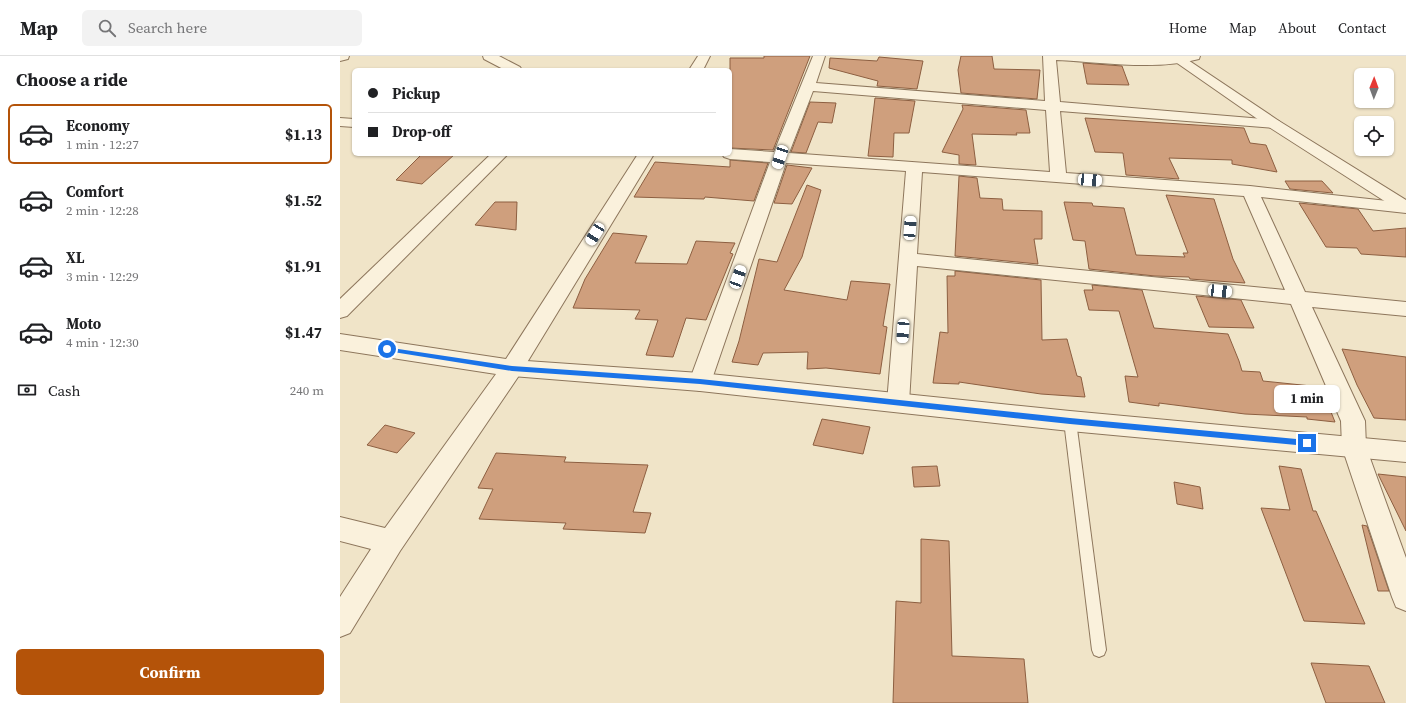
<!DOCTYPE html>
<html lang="en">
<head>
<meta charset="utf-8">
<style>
  :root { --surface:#fff; --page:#f2f2f2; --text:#202124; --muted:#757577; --line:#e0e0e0; --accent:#b45309 }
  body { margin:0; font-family:"Source Serif 4",serif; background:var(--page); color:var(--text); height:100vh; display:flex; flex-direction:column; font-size:15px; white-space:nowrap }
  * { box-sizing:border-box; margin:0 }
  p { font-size:13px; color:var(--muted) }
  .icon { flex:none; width:22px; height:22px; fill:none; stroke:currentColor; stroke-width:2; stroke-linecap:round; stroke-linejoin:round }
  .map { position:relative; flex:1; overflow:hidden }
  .details { display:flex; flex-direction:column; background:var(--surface); width:340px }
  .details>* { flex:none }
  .guide { position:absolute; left:12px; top:12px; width:380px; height:88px; border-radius:6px; box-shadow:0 1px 3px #0004; display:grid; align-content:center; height:88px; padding:0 16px; background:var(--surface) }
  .needle { width:26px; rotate:1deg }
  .buttons { position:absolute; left:1014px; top:12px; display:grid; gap:8px }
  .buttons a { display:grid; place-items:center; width:40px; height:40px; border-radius:6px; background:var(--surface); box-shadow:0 1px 3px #0004; font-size:20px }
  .end { position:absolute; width:18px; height:18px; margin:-9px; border:5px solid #1a73e8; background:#fff; box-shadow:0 0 0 2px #fff }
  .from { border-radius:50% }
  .bubble { position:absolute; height:28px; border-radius:6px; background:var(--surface); box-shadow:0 1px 3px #0004; font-size:13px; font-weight:700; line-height:28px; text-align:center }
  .car { position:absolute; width:12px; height:24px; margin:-12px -6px; border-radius:5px; box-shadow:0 0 3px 1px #0007; background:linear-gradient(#fff 24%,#345 0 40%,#fff 0 76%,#345 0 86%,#fff 0) }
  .guide b { display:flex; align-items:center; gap:14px; height:38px; font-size:15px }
  .guide b+b { border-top:1px solid var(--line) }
  .guide i { width:10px; height:10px; background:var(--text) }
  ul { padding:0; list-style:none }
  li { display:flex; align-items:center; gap:12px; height:60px; margin:0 8px 6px; padding:0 8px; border:2px solid transparent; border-radius:6px }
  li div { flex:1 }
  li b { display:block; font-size:15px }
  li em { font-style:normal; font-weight:700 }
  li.on { border-color:var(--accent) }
  li>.icon { width:36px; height:36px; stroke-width:1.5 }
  h2 { padding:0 16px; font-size:18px; line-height:48px }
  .pay { display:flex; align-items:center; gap:10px; height:44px; padding:0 16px; font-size:15px }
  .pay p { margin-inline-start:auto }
  .cta { display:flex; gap:8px; margin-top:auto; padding:8px 16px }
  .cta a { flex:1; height:46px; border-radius:6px; background:var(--accent); color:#fff; font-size:16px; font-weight:700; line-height:46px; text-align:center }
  header { display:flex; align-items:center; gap:24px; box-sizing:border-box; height:56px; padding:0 20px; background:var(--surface); border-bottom:1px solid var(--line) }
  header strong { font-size:19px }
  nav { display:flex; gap:22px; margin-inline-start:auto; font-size:14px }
  .search { width:280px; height:36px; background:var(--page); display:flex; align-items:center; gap:10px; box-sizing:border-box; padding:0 14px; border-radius:6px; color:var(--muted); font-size:15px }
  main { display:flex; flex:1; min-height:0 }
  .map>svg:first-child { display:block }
</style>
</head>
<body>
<header>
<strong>Map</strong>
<div class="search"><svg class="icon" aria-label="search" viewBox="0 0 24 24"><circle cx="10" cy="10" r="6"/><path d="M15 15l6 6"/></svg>Search here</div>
<nav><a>Home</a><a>Map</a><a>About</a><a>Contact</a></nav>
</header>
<main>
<section class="details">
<h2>Choose a ride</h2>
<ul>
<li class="on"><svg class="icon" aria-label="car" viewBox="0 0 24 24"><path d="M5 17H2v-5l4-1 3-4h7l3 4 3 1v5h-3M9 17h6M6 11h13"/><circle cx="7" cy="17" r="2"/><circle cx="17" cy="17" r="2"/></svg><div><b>Economy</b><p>1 min · 12:27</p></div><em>$1.13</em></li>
<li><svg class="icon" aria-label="car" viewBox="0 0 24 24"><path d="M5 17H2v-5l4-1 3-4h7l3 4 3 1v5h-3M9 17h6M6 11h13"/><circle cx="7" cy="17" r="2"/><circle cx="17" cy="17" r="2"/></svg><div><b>Comfort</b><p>2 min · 12:28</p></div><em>$1.52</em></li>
<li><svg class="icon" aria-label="car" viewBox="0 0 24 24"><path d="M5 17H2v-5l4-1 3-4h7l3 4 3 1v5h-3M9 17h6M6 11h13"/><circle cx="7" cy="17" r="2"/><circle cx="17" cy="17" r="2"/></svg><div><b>XL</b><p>3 min · 12:29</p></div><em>$1.91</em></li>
<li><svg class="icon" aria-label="car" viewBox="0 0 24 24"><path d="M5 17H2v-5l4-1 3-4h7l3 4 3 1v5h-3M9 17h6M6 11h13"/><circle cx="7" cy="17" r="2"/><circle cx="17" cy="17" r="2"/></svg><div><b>Moto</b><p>4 min · 12:30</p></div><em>$1.47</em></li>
</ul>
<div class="pay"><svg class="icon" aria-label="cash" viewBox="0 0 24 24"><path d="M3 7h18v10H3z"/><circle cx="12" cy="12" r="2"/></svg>Cash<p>240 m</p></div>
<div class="cta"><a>Confirm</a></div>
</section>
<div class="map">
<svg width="1066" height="647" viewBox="0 0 1066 647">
  <rect width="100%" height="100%" fill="#f0e4c8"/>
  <g fill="#cf9f7d" stroke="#8d5f41">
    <polygon points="424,0 470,0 433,94 390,92 390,2 424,2"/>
    <polygon points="621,0 652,0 654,13 700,14 697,43 621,37 618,14"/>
    <polygon points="539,1 583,5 577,33 537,30 538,25 489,12 490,2 537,5"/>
    <polygon points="743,7 782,10 789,29 747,28"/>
    <polygon points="535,42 575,45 569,77 554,77 553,101 528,100"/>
    <polygon points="470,46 496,47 492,67 478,66 466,97 451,96"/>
    <polygon points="622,49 686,54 690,77 676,77 677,79 632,78 636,109 619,108 619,99 602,96 623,53"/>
    <polygon points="745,62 904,72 910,87 926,89 937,116 892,108 892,104 829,102 839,123 786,119 783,97 755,96"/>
    <polygon points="82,98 115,98 82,128 56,124"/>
    <polygon points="390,104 428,107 414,145 365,141 364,143 294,141 315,106 390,111"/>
    <polygon points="447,109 472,112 452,148 434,147"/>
    <polygon points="619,120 637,122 640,142 662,143 663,154 702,155 702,183 694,183 698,208 615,200"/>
    <polygon points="945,125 982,125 993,137 950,133"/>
    <polygon points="467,129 481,134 462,201 444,234 507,244 511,225 550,228 543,270 547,271 540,318 486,312 467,313 468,296 423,297 418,309 392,306 399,285 419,203 437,206"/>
    <polygon points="826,139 874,143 893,203 905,227 850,223 849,221 815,220 749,213 745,185 733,184 724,146 752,147 753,150 784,152 796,199 845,201 843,197 848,197"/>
    <polygon points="155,146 177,146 176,174 135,169"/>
    <polygon points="959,147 1018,153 1033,175 1066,172 1066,201 1021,198 1017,192 986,191"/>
    <polygon points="273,177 307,180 295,207 347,208 356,185 395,187 390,197 393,198 366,264 346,262 333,301 306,299 318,264 295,263 300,254 233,252 245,223"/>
    <polygon points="615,215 701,224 702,284 727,283 737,320 741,321 745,341 701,338 619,326 619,328 593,327 600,276 608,277 607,220 615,220"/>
    <polygon points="752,229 802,234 814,272 888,278 899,305 902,315 920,316 923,325 981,331 995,366 967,363 967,361 905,358 819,347 819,350 789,346 785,320 798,321 779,255 749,254 744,234 753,234"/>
    <polygon points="856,240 901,244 914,272 869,271"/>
    <polygon points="1002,293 1066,301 1066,364 1034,362 1017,329"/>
    <polygon points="482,363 530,371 523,398 473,389"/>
    <polygon points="45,369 75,377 57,397 27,389"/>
    <polygon points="156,397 226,401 224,406 308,409 293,456 311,457 305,477 223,473 226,467 139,463 153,433 138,432"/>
    <polygon points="597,410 600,430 574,431 572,411"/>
    <polygon points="939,410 961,413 973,455 976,455 1025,568 964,565 921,452 950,454"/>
    <polygon points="1038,418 1066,421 1066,475"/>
    <polygon points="834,426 860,431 863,453 837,448"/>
    <polygon points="1022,469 1027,470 1049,535 1038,535"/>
    <polygon points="581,483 609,485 612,600 684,603 688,647 553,647 556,545 581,547"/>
    <polygon points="971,607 1029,610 1045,647 986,647"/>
  </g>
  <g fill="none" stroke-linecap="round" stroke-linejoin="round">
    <defs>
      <polygon id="service" points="730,360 734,362 736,365 766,594 764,599 759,601 754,599 752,594 724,365 726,362"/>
      <g id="minor">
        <polygon points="0,0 9,0 8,3 0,5"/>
        <polygon points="143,0 159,0 180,11 182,14 165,14 144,3"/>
        <polygon points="358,0 370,0 363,14 349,14"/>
        <path d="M473 0H485L476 27 705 45 703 0H860L859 3C814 15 762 6 716 4L720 46 934 64 939 65 941 68 939 71 934 72 720 55 726 117 910 130 1066 147V157L921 141 965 236 1066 246V260L972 251 1025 365 1026 391 1066 502V555L1056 551 1052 541 1002 391 1001 365 951 248 577 210 569 347 566 354 558 356 550 354 547 347 566 115 446 107 371 326 368 332 360 335 352 332 349 326 430 106 390 103 384 101 382 98H390V93L434 96ZM473 35 706 54 710 116 449 97ZM582 116 904 140 945 234 577 198Z"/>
        <polygon points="0,62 14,63 14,71 0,70"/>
        <polygon points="151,98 168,98 7,260 0,262 0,243"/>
        <polygon points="298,98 314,98 180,318 60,495 10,577 0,581 0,541 31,493 0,485 0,461 45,472 156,318 0,294 0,278 166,303"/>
      </g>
      <g id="tertiary">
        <polygon points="827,0 842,0 939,65 1066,144 1066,156 1060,155 929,71"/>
        <polygon points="172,304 360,317 730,355 1066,386 1066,406 730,375 360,335 172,320 164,318 161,312 164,306"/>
      </g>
    </defs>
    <use href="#service" stroke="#8d765c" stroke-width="2"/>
    <use href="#minor" stroke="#8d765c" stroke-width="2"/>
    <use href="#tertiary" stroke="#8d765c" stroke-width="2"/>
    <use href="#service" fill="#faf1dc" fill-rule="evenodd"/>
    <use href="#minor" fill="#faf1dc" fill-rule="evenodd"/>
    <use href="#tertiary" fill="#faf1dc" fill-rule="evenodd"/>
  </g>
  <polygon fill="#1a73e8" points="45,291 172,310 360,323 730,362 967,384 970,387 967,390 730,368 360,328 172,315 47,295 44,293"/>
</svg>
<div class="buttons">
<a><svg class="needle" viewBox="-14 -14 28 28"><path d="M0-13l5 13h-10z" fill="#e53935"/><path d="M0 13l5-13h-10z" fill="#757577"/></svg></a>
<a><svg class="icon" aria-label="locate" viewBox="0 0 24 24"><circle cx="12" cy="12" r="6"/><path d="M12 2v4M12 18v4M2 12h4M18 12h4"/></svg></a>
</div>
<i class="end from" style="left:47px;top:293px"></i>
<i class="end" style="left:967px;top:387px"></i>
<div class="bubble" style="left:934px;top:329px;width:66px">1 min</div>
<i class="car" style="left:440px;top:101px;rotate:199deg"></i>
<i class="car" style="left:750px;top:124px;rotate:94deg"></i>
<i class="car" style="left:570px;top:172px;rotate:4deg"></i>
<i class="car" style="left:255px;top:178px;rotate:212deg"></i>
<i class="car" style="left:398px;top:221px;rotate:20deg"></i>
<i class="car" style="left:880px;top:235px;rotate:96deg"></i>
<i class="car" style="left:563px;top:275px;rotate:184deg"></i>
<div class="guide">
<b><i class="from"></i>Pickup</b>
<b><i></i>Drop-off</b>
</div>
</div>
</main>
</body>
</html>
